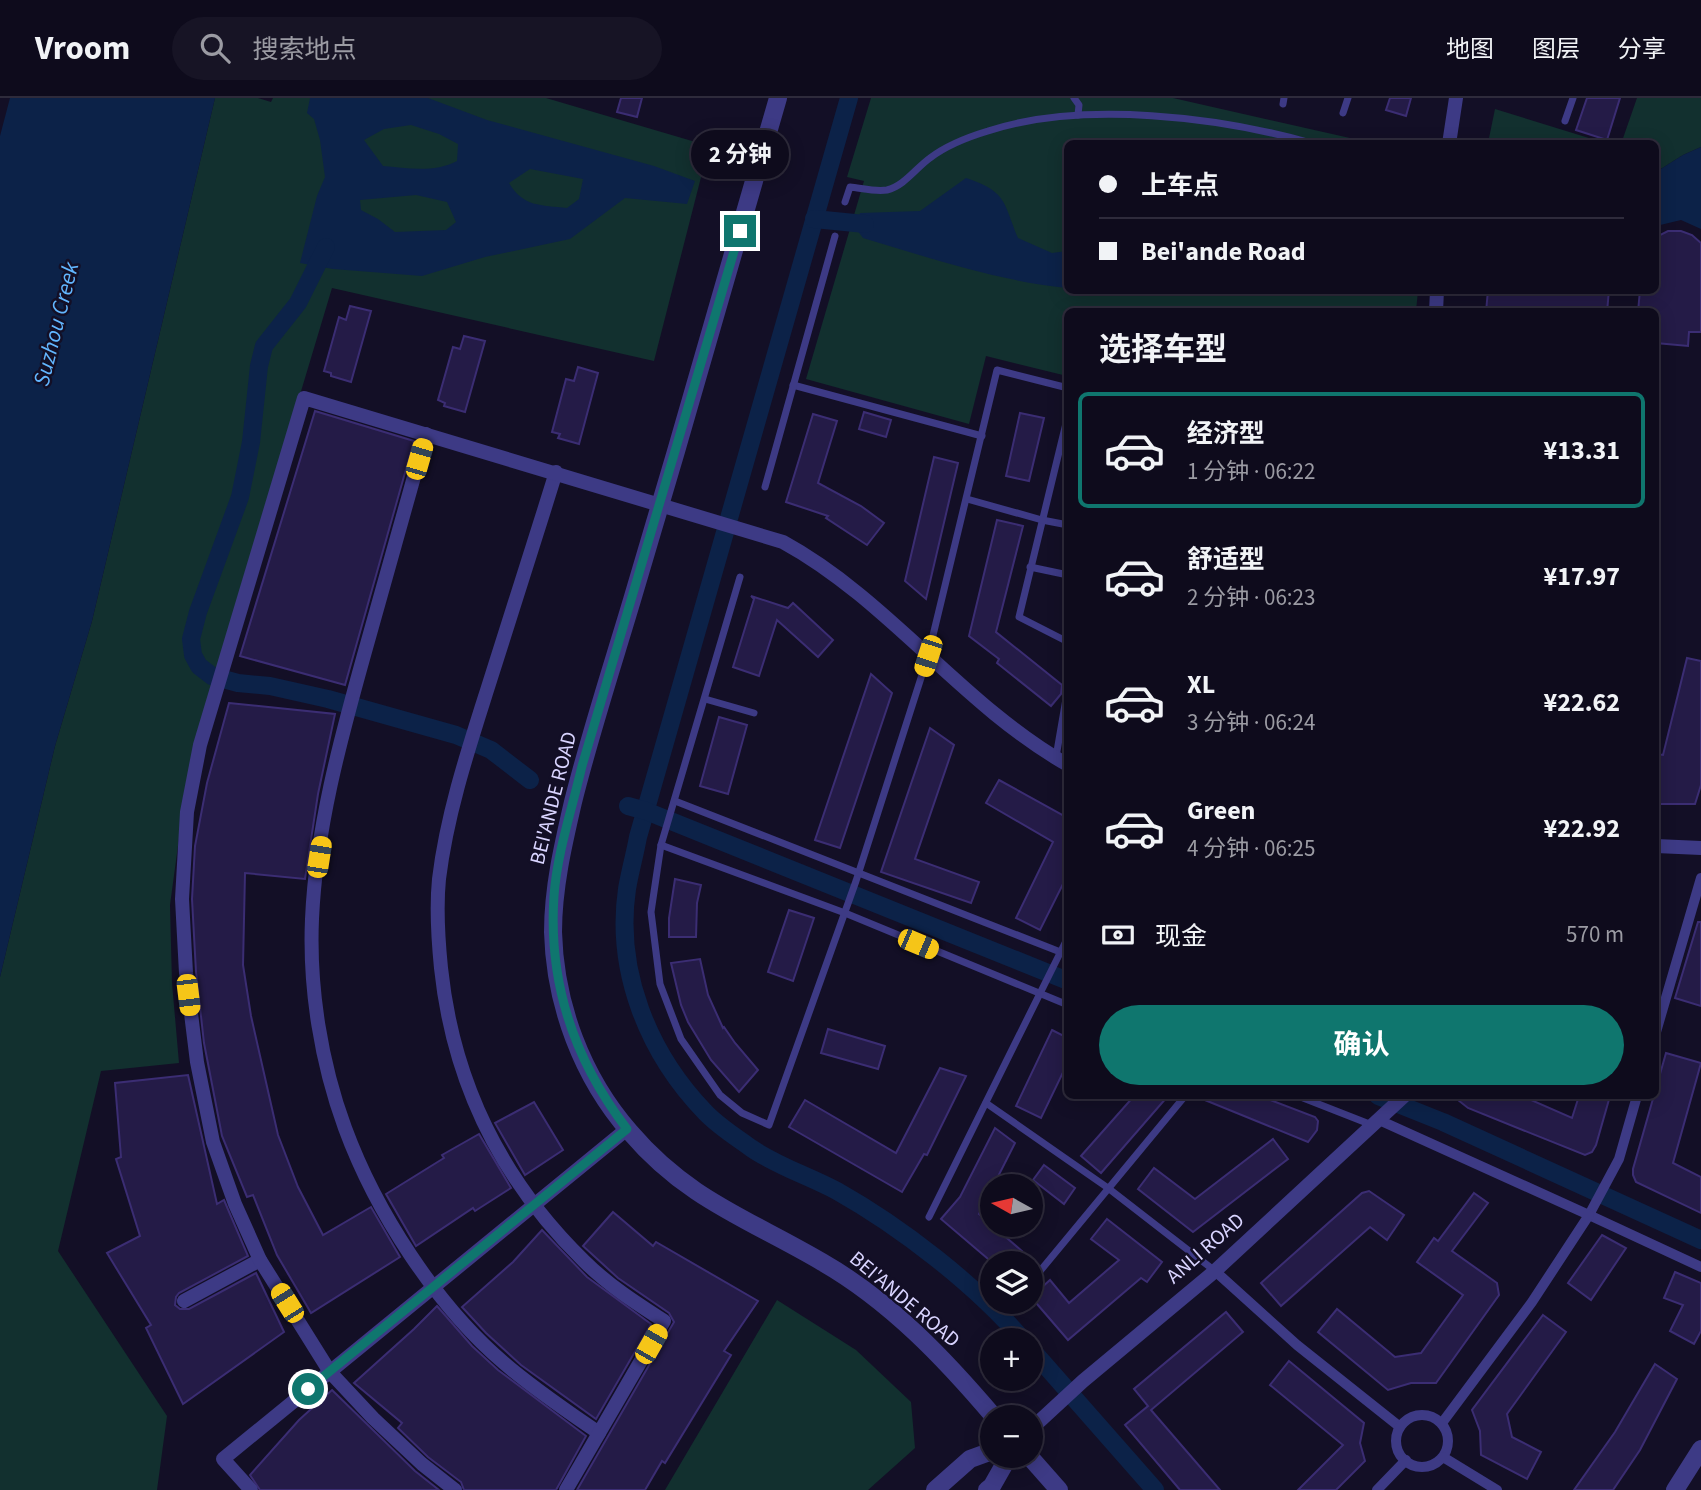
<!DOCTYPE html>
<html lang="zh">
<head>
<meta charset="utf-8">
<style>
  :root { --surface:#0e0b1c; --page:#171425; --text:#f1f3f6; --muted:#9b9ba3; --line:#2e2b3b; --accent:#0f766e }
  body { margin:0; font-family:"Source Sans 3","Noto Sans SC",sans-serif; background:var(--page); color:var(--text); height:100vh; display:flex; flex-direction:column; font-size:26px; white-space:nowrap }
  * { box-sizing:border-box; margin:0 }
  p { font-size:23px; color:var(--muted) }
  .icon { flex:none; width:38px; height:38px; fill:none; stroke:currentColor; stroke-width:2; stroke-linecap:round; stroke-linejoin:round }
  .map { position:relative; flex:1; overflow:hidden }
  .sheet { position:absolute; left:1064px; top:210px; width:595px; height:791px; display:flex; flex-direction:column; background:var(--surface); border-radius:10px; box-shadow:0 4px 18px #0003,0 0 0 2px var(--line) }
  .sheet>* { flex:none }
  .guide { position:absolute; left:1064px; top:42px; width:595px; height:154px; border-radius:10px; box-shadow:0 4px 18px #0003,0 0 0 2px var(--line); display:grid; align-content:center; height:154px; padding:0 35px; background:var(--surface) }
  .needle { width:46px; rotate:278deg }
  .buttons { position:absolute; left:980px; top:1076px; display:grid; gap:14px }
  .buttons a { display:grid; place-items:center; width:63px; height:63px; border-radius:50%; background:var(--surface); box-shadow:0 4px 18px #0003,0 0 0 2px var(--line); font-size:35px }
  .end { position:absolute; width:32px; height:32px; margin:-16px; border:9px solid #0f766e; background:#fff; box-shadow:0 0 0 4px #fff }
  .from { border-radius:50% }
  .bubble { position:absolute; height:49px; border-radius:24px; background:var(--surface); box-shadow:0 4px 18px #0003,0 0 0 2px var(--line); font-size:23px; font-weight:700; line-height:49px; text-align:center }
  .car { position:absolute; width:21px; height:42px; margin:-21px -10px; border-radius:9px; box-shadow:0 0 5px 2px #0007; background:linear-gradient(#f5c518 24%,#345 0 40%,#f5c518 0 76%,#345 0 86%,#f5c518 0) }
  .guide b { display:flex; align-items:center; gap:24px; height:66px; font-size:26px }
  .guide b+b { border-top:2px solid var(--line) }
  .guide i { width:18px; height:18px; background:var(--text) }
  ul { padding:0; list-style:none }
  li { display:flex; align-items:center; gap:21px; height:116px; margin:0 14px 10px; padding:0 21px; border:4px solid transparent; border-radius:10px }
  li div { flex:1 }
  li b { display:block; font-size:26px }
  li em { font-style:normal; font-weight:700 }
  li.active { border-color:var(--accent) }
  li>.icon { width:63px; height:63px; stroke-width:1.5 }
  h2 { padding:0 35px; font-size:32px; line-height:84px }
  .pay { display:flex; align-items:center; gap:18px; height:77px; padding:0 35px; font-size:26px }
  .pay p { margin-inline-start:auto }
  .action { display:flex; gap:14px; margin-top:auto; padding:14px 35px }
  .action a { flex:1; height:80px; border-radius:42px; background:var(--accent); color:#fff; font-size:28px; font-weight:700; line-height:80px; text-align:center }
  header { display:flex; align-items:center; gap:42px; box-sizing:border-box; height:98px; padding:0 35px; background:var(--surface); border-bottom:2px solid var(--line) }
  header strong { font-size:33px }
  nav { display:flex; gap:38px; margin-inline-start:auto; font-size:24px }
  .search { width:490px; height:63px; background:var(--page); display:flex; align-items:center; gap:18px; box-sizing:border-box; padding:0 24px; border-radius:38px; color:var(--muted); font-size:26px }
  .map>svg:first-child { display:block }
</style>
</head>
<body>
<header>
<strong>Vroom</strong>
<div class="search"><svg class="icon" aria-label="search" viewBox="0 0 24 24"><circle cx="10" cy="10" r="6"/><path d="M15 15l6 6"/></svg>搜索地点</div>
<nav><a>地图</a><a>图层</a><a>分享</a></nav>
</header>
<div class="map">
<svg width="1701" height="1392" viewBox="0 0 1701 1392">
  <rect width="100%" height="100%" fill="#130f26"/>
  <g fill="#12302f">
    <polygon points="215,0 258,0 271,4 273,0 546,0 709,48 654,263 332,190 284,350 182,718 170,807 172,885 179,965 101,973 58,1153 167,1318 157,1392 0,1392 0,879 55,648 92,523"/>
    <polygon points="871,0 1173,0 1372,45 1068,46 1068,192 1418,193 1416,213 1068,214 1067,278 986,258 969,326 806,281 864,83 847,79"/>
    <polygon points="1637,0 1701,0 1701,49 1683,57 1656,74 1656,46 1621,46"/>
    <polygon points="1495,11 1605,45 1488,45"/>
    <polygon points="777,1202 856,1252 911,1304 915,1350 868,1392 665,1392"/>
  </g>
  <g fill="#0c2248" fill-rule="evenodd">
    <polygon points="10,0 215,0 92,523 55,648 0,879 0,38"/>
    <path d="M310 0H428L487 22 654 68 695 83 687 106 625 100 570 141 485 159 422 178 333 171 300 165 317 98 325 79 320 42 314 21 307 15ZM411 27 439 36 458 46 457 63C435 75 406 70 383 68L364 42 384 31ZM530 71 583 81 579 101 567 110C541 107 523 109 509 85ZM416 97 447 104 456 124 446 132 395 134 378 121 361 112 360 102Z"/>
    <polygon points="1701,49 1701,131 1681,122 1656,128 1656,74 1683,57"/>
    <path d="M966 80C1007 94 1003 103 1018 140L1052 155 1067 153V190C998 183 930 160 863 140L857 132 860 115 920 113Z"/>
  </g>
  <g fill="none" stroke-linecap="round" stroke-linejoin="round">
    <g stroke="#0c2248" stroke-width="18">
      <path d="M849 0 638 739C635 756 630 773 627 791 615 873 648 955 705 1014 718 1028 736 1039 751 1050 777 1068 809 1078 837 1093 901 1129 976 1187 1023 1242"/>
      <polyline points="814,121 865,126"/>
      <polyline points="326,149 298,205 264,248 259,268 251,344 240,399 198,514 191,541 193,557 199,568 212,578 238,585 270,588 328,601 456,637 491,652 530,682"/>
      <polyline points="628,708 646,713 1068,883"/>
      <polyline points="1378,998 1443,1024 1701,1142"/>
      <polyline points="1031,1251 1155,1392"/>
    </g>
  </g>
  <g fill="#241b47" stroke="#3b2d73" stroke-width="2">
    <polygon points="621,0 642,0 637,19 617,14"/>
    <polygon points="1390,0 1411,0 1406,18 1386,12"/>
    <polygon points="1587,0 1620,0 1607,42 1576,32"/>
    <polygon points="1668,133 1681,133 1692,137 1701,145 1701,234 1689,234 1688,248 1656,245 1656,214 1638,214 1640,192 1656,192 1656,139"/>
    <polygon points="1488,192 1609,192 1607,214 1486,214"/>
    <polygon points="350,208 371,213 351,284 331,278 331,275 324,273 339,219 346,222"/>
    <polygon points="464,238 485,243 465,314 444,308 445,305 438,302 453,249 460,251"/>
    <polygon points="578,269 598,275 579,346 558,340 560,336 552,334 566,281 574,283"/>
    <polygon points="315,313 414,343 345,587 240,558"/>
    <polygon points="864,314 891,322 886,339 859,331"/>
    <polygon points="1020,315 1044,320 1029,383 1006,378"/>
    <polygon points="813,316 837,323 818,385 861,408 884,425 867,447 826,420 828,418 786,404"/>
    <polygon points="934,359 958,365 926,501 905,483"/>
    <polygon points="997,422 1023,428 996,534 1062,587 1061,596 1051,608 997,565 999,561 969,538"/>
    <polygon points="751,498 788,510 793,505 833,542 818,559 777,522 759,578 733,569 754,501"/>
    <polygon points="1687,560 1701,563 1701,687 1695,706 1656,706 1656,656 1663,657"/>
    <polygon points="871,576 892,595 840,750 815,742"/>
    <polygon points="229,605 335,616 318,696 305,781 245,775 243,867 251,918 278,1037 298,1089 323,1137 371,1109 400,1159 311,1215 277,1157 253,1097 247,1099 222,1038 204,945 196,874 192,801 195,748 207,685"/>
    <polygon points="719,619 747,627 728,696 700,688"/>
    <polygon points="930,630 954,647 915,761 979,784 971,805 881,774"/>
    <polygon points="999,682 1068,720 1068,776 1040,832 1016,820 1053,744 986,705"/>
    <polygon points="675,781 701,787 697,805 696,839 669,839 669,820"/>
    <polygon points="789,812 814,820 793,883 768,874"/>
    <polygon points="1698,824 1701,824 1701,908 1675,900"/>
    <polygon points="700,861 708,897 723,930 724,929 735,945 758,972 739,994 711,962 688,924 681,907 671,865"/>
    <polygon points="828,931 885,948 878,971 821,955"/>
    <polygon points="1052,932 1068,940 1068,964 1041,1020 1016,1008"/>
    <polygon points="1666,955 1701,965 1673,1065 1701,1079 1701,1115 1636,1084 1633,1077 1633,1071"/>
    <polygon points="940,970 966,978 927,1057 924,1056 902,1094 789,1029 805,1002 896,1055"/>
    <polygon points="188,977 217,1106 224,1102 248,1158 179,1195 176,1199 175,1207 180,1211 189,1211 256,1175 284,1234 183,1306 146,1230 151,1227 107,1155 140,1138 116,1061 121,1059 115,985"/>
    <polygon points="1134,998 1168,998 1101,1075 1081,1058"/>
    <polygon points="1195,998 1260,998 1315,1019 1318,1023 1317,1032 1308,1044"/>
    <polygon points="1453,998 1522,998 1572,1020 1579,998 1610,998 1596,1047 1592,1054 1585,1057 1468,1010"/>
    <polygon points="534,1004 563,1052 525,1077 495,1025"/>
    <polygon points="995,1030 1015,1045 979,1116 1022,1153 1011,1166 994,1166 941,1121 960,1099"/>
    <polygon points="479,1036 511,1090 475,1113 473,1110 416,1148 386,1096 444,1060 442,1057"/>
    <polygon points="1273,1041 1288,1061 1193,1134 1138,1091 1154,1070 1195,1101"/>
    <polygon points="1044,1067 1075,1090 1064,1106 1033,1082"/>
    <polygon points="1369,1093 1404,1117 1387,1142 1370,1129 1281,1208 1261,1185 1362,1095"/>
    <polygon points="1474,1095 1488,1105 1452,1153 1497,1185 1499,1197 1436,1285 1411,1285 1388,1292 1318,1234 1337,1211 1395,1259 1421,1255 1463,1197 1417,1164 1434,1140 1438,1143"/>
    <polygon points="613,1114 653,1148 656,1144 758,1203 724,1253 731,1257 665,1365 662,1363 645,1392 577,1392 674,1224 669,1215 618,1180 583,1148"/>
    <polygon points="1107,1121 1162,1164 1147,1184 1141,1180 1068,1242 1031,1199 1050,1182 1069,1205 1119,1162 1091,1141"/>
    <polygon points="542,1132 587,1179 651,1226 596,1321 521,1267 486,1235 462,1209 513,1164"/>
    <polygon points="1602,1137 1626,1150 1591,1202 1568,1185"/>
    <polygon points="1675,1174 1701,1185 1701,1233 1694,1246 1670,1233 1683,1207 1664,1200"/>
    <polygon points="437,1208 472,1248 498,1272 586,1338 556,1392 464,1392 461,1384 428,1359 398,1330 402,1325 354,1285 414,1231"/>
    <polygon points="1226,1214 1243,1234 1151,1312 1220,1392 1180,1392 1125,1327 1148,1308 1134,1291"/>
    <polygon points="1543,1217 1566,1234 1507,1316 1512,1339 1541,1354 1527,1381 1481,1357 1480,1333 1472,1312"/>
    <polygon points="1289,1263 1364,1325 1360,1345 1365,1363 1336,1392 1298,1392 1343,1347 1270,1287"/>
    <polygon points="1655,1266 1677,1281 1640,1352 1613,1392 1574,1392 1615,1334"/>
    <polygon points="332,1292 415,1373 439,1392 260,1392 250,1377 299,1322"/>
  </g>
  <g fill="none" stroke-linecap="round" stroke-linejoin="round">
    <g stroke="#3d3a85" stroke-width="7">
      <polyline points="1074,0 1079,7 1078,17"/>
      <polyline points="1283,6 1284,0"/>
      <polyline points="1343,15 1348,0"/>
      <polyline points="1565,23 1573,0"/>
      <path d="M845 104 850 89C861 90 875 94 887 92 904 88 916 70 930 60 947 47 968 39 988 33 1083 2 1220 19 1315 46"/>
      <polyline points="793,287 982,338"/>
      <polyline points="1068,317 1019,519 1068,544"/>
      <polyline points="765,389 835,138"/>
      <polyline points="967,401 1042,422 1068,427"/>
      <polyline points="1030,469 1068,477"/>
      <polyline points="740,479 661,747 651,814 660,886 681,941 720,997 742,1015 769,1027 856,783 928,558 997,272 1068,290"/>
      <polyline points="705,601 754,615"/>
      <polyline points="1056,659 1068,589"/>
      <polyline points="675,703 1068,857"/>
      <polyline points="661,747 845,815 1068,907"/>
      <polyline points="1298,998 1372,1027"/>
      <polyline points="986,1005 1108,1090 1215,1173"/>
      <polyline points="929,1119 1068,839"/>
      <polyline points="1031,1184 1185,998"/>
    </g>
    <g stroke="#3d3a85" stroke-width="10">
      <polyline points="1656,934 1701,780"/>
      <polyline points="1637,998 1619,1061 1589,1117 1701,1169"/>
      <polyline points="1379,1022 1589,1117 1532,1204 1442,1325"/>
      <polyline points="1215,1173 1297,1247 1400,1329"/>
      <circle cx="1422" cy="1343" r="26"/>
      <polyline points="1443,1359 1497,1392"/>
      <polyline points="1377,1392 1406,1362"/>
    </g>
    <g stroke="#3d3a85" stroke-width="14">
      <polyline points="1449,46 1456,0"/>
      <polyline points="1436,214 1437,192"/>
      <path d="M426 336C405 410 385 483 364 557 340 643 316 731 312 821 309 890 321 965 345 1030 376 1114 436 1207 504 1265 534 1291 567 1313 599 1335"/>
      <path d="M556 374C534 445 511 516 489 586 469 649 447 715 439 781 436 811 438 840 441 870 453 984 501 1082 584 1163 608 1187 636 1205 664 1223L566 1392"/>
      <polyline points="1656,748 1701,750"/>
      <polyline points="184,1203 260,1162"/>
      <polyline points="1031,1331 1083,1283 1215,1173 1404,998"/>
      <polyline points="251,1392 223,1361 627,1031"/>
      <path d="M455 1392 422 1366 373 1320 330 1274 260 1162 235 1106 213 1044 197 964 186 875 182 801 187 714 200 647 304 300 783 444C889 502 962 607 1068 667"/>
    </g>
    <g stroke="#3d3a85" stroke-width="18">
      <path d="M778 0C730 167 682 335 632 502 612 569 590 636 573 704 563 747 553 790 553 834 555 907 582 979 630 1034 688 1102 749 1121 822 1164 890 1203 945 1261 995 1320"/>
      <polyline points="1029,1358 1059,1392"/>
      <polyline points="935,1392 970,1361 992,1353"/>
      <polyline points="987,1392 992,1388 1009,1358"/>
      <polyline points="1675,1392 1701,1351"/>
    </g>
  </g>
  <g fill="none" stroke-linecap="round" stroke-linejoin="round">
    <path stroke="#0f766e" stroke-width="9" d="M308 1291 627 1031C574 962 548 886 554 798 557 755 572 711 582 668L740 133"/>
  </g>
  <g text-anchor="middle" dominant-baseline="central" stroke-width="5" stroke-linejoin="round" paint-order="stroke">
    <g font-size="21" fill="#d9d4ff" stroke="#130f26">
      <text transform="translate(553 700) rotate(-76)">BEI'ANDE ROAD</text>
      <text transform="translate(1205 1150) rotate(-41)">ANLI ROAD</text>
      <text transform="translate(905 1201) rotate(40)">BEI'ANDE ROAD</text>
    </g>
    <g font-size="23" font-style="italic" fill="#62b6ff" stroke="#130f26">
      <text transform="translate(56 226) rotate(-76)">Suzhou Creek</text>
    </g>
  </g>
</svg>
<div class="buttons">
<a><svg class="needle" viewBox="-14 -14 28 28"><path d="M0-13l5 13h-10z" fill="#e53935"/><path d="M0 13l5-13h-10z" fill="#9b9ba3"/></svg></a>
<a><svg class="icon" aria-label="layers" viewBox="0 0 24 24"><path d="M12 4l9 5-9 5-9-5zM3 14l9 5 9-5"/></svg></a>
<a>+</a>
<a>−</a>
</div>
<i class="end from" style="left:308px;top:1291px"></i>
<i class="end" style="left:740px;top:133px"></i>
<div class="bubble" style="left:691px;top:32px;width:98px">2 分钟</div>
<i class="car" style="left:419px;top:361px;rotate:16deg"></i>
<i class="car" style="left:928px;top:558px;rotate:198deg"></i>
<i class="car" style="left:319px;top:759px;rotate:9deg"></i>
<i class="car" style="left:918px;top:846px;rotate:113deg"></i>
<i class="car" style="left:188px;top:897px;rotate:173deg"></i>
<i class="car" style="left:287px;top:1205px;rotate:328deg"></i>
<i class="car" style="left:651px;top:1246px;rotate:30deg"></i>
<div class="guide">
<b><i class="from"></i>上车点</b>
<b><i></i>Bei'ande Road</b>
</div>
<section class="sheet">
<h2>选择车型</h2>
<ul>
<li class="active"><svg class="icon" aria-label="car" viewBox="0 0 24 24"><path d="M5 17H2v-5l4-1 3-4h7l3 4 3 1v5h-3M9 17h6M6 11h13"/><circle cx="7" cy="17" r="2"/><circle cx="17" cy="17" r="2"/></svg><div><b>经济型</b><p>1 分钟 · 06:22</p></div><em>¥13.31</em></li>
<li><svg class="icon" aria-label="car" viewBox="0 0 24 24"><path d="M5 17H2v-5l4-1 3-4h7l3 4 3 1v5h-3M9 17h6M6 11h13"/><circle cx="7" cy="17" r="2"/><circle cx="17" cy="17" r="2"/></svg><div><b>舒适型</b><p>2 分钟 · 06:23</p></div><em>¥17.97</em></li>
<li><svg class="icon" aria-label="car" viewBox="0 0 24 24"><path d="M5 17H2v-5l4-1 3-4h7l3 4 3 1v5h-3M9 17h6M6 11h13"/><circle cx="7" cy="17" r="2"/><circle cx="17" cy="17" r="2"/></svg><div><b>XL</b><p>3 分钟 · 06:24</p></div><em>¥22.62</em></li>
<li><svg class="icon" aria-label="car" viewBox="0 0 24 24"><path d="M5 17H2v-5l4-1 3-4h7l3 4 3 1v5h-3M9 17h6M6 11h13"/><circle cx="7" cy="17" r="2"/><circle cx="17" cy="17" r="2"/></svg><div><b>Green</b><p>4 分钟 · 06:25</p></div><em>¥22.92</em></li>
</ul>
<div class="pay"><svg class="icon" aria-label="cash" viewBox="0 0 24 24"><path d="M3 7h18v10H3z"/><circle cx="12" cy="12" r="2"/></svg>现金<p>570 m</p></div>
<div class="action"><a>确认</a></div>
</section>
</div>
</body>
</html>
